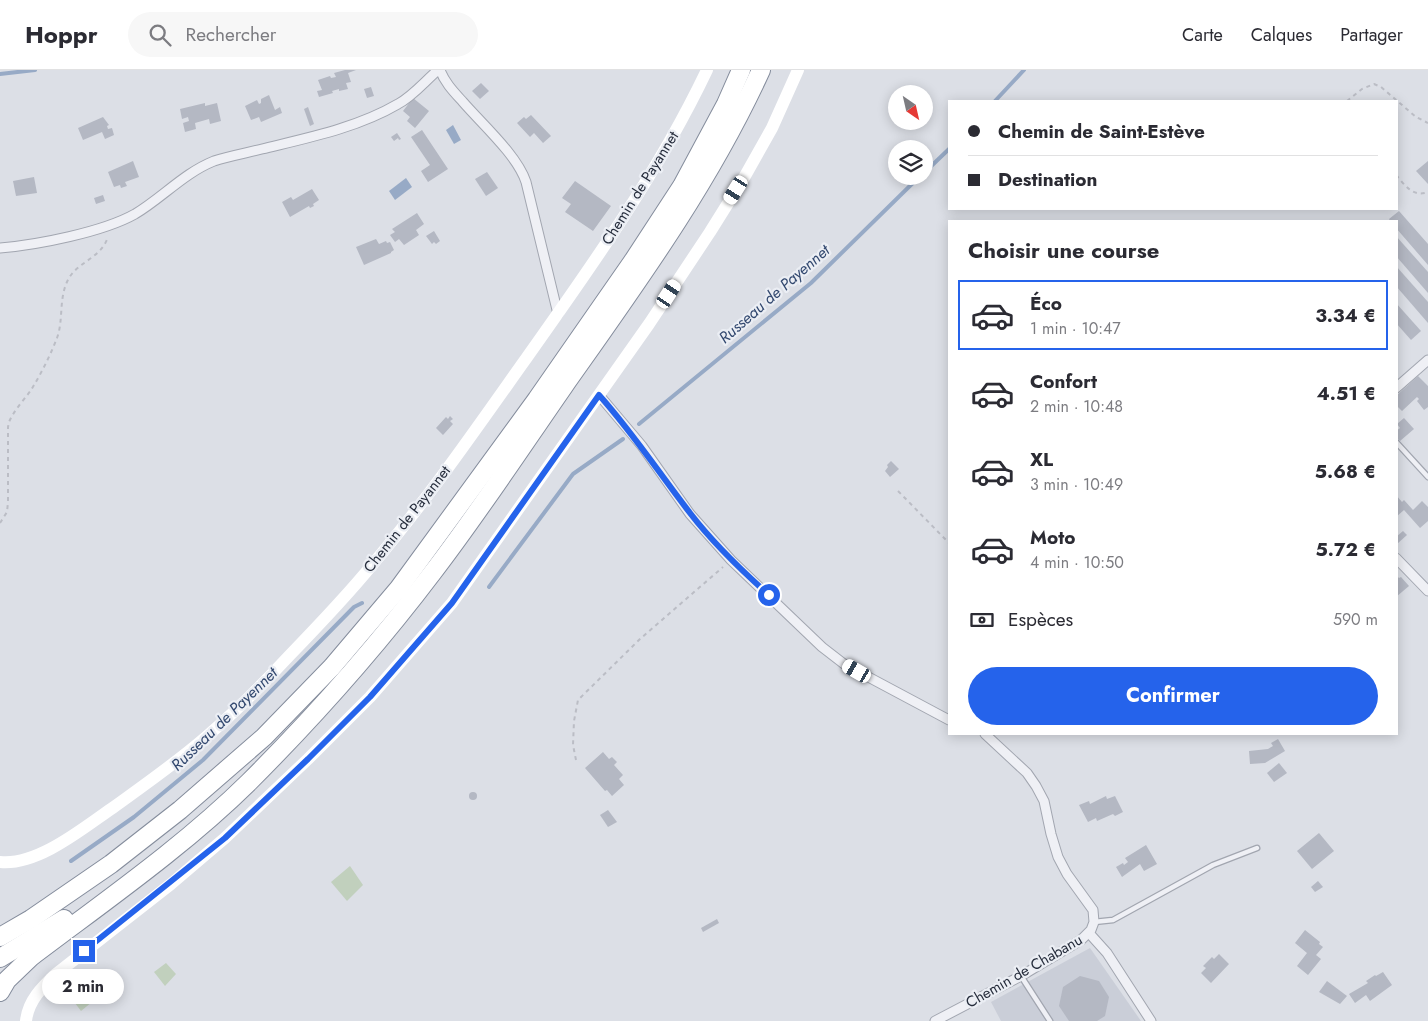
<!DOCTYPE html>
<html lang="fr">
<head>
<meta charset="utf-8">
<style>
  :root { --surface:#fff; --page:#f7f7f7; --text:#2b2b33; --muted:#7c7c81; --line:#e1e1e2; --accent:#2563eb }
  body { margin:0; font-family:Jost,sans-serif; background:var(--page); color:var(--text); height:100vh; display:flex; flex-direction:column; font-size:19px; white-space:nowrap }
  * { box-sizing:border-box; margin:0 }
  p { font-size:16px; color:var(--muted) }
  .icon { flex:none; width:28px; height:28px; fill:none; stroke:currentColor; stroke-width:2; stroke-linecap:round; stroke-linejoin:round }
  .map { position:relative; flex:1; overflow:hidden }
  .side { position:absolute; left:948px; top:150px; width:450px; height:515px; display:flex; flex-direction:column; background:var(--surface); border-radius:0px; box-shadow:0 2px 12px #0003 }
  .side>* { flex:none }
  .top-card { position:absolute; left:948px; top:30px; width:450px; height:110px; border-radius:0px; box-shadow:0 2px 12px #0003; display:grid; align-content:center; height:110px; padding:0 20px; background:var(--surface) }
  .needle { width:32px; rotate:146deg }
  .tools { position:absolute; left:888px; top:15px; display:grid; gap:10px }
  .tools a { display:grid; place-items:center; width:45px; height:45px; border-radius:50%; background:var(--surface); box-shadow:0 2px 12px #0003; font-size:25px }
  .end { position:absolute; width:22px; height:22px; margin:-11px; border:6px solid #2563eb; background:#fff; box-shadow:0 0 0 2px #fff }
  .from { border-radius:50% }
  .bubble { position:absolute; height:35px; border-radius:18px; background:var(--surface); box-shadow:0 2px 12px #0003; font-size:16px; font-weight:700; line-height:35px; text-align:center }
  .car { position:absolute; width:15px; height:30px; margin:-15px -8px; border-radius:6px; box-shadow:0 0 4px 1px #0007; background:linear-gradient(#fff 24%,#345 0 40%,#fff 0 76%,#345 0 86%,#fff 0) }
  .top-card b { display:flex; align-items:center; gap:18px; height:48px; font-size:19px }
  .top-card b+b { border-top:1px solid var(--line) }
  .top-card i { width:12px; height:12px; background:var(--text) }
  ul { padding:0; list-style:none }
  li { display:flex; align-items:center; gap:15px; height:70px; margin:0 10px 8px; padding:0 10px; border:2px solid transparent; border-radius:0px }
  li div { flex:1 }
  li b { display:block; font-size:19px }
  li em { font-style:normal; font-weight:700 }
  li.current { border-color:var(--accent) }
  li>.icon { width:45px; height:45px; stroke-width:1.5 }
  h2 { padding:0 20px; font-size:22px; line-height:60px }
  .pay { display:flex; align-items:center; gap:12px; height:55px; padding:0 20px; font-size:19px }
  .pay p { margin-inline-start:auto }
  .action { display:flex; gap:10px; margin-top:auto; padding:10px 20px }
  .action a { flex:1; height:58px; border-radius:30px; background:var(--accent); color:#fff; font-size:20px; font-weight:700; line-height:58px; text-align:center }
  header { display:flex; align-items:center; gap:30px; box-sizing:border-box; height:70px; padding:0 25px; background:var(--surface); border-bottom:1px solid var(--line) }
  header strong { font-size:24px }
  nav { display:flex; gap:28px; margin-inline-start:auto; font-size:18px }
  .search { width:350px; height:45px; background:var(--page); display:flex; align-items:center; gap:12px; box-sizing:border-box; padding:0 18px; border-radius:28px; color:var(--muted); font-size:19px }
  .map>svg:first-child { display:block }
</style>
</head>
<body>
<header>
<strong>Hoppr</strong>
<div class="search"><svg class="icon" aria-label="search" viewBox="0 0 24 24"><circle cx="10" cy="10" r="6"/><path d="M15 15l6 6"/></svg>Rechercher</div>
<nav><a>Carte</a><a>Calques</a><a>Partager</a></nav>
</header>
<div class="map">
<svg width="1428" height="951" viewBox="0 0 1428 951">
  <rect width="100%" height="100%" fill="#dcdfe6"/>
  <polygon fill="#caced8" points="1090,878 1141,951 1001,951 991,932"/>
  <g fill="#c1d0bd">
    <polygon points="350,796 363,815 347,831 331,812"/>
    <polygon points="166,893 176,904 165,916 154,902"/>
    <polygon points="81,917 92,932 81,941 69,925"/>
  </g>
  <g fill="#97aac6">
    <polygon points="453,55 461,70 454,74 446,60"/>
    <polygon points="406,108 412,117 395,130 389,121"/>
  </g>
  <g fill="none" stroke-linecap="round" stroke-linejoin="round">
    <g stroke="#97aac6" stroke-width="4">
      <polyline points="0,4 35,0"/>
      <polyline points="995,31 1024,0"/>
      <polyline points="924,103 949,79"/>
      <polyline points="639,354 811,213 920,106"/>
      <polyline points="489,517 573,404 623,369"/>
      <polyline points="71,791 134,747 203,690 354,537 362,533"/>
    </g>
  </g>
  <g fill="#b4b8c3">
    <polygon points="345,0 356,0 348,3 351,12 346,13 348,19 339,21 339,19 332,21 333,23 319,27 317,21 322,20 318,10 330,6 331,8 336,7 334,3"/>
    <polygon points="481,13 489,21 480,29 472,21"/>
    <polygon points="371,17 374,26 367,28 364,19"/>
    <polygon points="269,25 275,40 280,37 282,43 261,52 259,47 251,50 245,36 257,30 259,34 261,33 261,29"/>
    <polygon points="413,28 429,41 415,58 407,51 410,47 403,41"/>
    <polygon points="205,33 205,36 217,33 221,51 210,54 209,49 195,53 196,59 185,62 183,53 189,51 188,47 182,49 180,39"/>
    <polygon points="308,37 314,54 310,56 304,39"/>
    <polygon points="531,45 551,66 543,73 534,63 530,67 517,53 524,47 526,49"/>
    <polygon points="103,47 109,55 107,56 108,59 112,58 114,65 105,69 102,62 83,70 78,58"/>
    <polygon points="422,60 448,99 428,112 421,101 430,95 411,67"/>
    <polygon points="397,63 401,69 399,70 398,68 394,71 391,67"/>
    <polygon points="133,91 139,107 125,112 127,116 121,118 120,115 114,117 108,102"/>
    <polygon points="1428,91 1428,114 1416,101"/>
    <polygon points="487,102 498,118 486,126 475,109"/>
    <polygon points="34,107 37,123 16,126 13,111"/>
    <polygon points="575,111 611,136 593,161 565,142 571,134 562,128"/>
    <polygon points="312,119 319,130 313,134 314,136 310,138 309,136 290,147 282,132 291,127 293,130"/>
    <polygon points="103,125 105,131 96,134 94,128"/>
    <polygon points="1399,141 1428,174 1428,195 1396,158 1396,151 1390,151 1389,149"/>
    <polygon points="417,143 424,154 416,160 419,165 404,175 399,169 395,172 390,165 395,162 392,159"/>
    <polygon points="434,161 440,171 436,174 434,172 432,174 426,166"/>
    <polygon points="1396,166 1428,202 1428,223 1396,186"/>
    <polygon points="376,169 379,174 386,171 387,173 390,172 394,180 391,182 391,183 364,195 356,177"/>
    <polygon points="1396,196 1428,232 1428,253 1396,216"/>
    <polygon points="1396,233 1421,261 1411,270 1396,253"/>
    <polygon points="1418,306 1428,316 1428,337 1424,340 1417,331 1419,329 1417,327 1402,341 1396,335 1396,326"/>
    <polygon points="450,346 453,349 450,351 453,354 443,365 436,358 446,347 448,349"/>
    <polygon points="1404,348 1414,359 1400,371 1396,367 1396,361 1400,358 1397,354"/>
    <polygon points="891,391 899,399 890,407 885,401 888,397 887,395"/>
    <polygon points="1396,425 1402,432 1404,430 1413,440 1422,431 1428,437 1428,451 1420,458 1404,440 1396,447"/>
    <polygon points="1403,461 1407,465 1397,474 1396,467"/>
    <polygon points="1396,505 1399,508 1401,507 1409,516 1396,527"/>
    <polygon points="1278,669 1285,681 1265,693 1250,694 1249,681 1268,679 1273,676 1271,673"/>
    <polygon points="603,682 609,689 612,687 617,692 614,695 623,705 619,709 624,715 612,726 607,720 605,721 585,698"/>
    <polygon points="1279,693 1287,703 1274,712 1267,703"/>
    <circle cx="473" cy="726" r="4"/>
    <polygon points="1106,726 1107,729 1115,726 1123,742 1115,746 1113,744 1097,751 1096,748 1088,752 1079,735 1089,731 1090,734"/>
    <polygon points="608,740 617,752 608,757 600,745"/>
    <polygon points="1319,763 1334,781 1312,799 1297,781"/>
    <polygon points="1146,775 1157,794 1144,801 1140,794 1122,807 1116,797 1123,793 1124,795 1128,792 1125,788"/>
    <polygon points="1318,811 1323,817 1315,822 1311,817"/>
    <polygon points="717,849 719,853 703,862 701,858"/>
    <polygon points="1305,860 1320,872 1319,874 1323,877 1316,885 1321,889 1308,905 1297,896 1307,883 1295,873"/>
    <polygon points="1219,884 1229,894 1211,913 1201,903 1206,898 1203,896 1212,887 1214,889"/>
    <polygon points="1383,902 1392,915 1370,931 1366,925 1355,933 1349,924 1368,913 1366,911 1375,905 1376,906"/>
    <polygon points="1080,906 1099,911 1109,927 1105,946 1097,951 1069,951 1059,936 1063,917"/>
    <polygon points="1327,911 1347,926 1340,934 1319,922"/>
  </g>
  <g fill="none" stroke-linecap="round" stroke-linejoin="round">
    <defs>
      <g id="lane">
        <polyline points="1396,372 1428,407"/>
        <polyline points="1094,852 1113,850 1213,795 1257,778"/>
        <polyline points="1021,906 1050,951"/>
      </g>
      <g id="street">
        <path d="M440 0C445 13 454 22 463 32 482 54 517 85 526 112L558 244"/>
        <path d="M0 178C37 175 103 162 135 144 162 128 184 103 214 91 229 86 246 83 262 79 307 68 357 58 398 34 413 26 425 11 438 0"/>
        <polyline points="1396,318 1428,290"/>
        <polyline points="599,325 642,376 690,444 731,490 822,577 844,594 949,650"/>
        <polyline points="1396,488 1428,521"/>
        <polyline points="1089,863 1107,883 1151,951"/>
        <polyline points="935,951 1021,906 1081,870 1091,860 1094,852 1093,840 1067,804 1058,787 1051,764 1044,731 1036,716 1027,703 985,664"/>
      </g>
      <g id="highway">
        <polyline points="0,867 31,849 111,794 180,740 264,667 332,597 399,518 537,329 633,191 682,116 726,34 741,0"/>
        <polyline points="0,888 64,849"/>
        <path d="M0 922 7 910 31 887C105 831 183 777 249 712 315 646 377 576 433 502 479 442 521 378 564 316 636 214 709 114 761 0"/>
      </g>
    </defs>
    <use href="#lane" stroke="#a2a6b0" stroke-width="7"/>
    <use href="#street" stroke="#a2a6b0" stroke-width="11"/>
    <use href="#highway" stroke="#848c9c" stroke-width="20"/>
    <g stroke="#bbbdc5" stroke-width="2" stroke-dasharray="4 4" stroke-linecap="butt">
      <polyline points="1347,31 1362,19 1374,14 1381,17 1416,47 1428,53"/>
      <path d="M1396 105C1405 115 1413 128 1428 122"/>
      <polyline points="898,421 949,473"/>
      <path d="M0 453 7 442 8 432V357L9 352C14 340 24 330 31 320 41 304 50 286 57 268 64 249 58 227 69 208 78 192 101 188 108 167"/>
      <polyline points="576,690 573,675 574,651 578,630 640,569 723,497"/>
    </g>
    <use href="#lane" stroke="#eff0f5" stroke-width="4.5"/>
    <use href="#street" stroke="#eff0f5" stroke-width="9"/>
    <g stroke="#fff" stroke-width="12">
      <path d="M0 792C37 796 82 759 111 739 143 716 176 693 206 667 235 642 262 615 288 587 317 557 346 527 372 495 427 430 476 359 525 290 591 197 658 103 707 0"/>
      <path d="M26 951C28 931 42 917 56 904L171 814 225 768 308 689 370 627 452 533 649 254 710 162 745 106 772 58 798 0"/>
    </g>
    <use href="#highway" stroke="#fff" stroke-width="18"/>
  </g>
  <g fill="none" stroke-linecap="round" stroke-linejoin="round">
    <path stroke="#2563eb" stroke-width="6" d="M84 881 225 768 308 689 370 627 452 533 599 325C633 363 659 403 690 443 713 473 741 500 769 525"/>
  </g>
  <g text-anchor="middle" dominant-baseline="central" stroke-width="4.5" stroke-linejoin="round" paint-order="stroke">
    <g font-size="15" fill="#262d3c" stroke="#ebeef4">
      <text transform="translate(640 118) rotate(-58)">Chemin de Payannet</text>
      <text transform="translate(407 449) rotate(-52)">Chemin de Payannet</text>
      <text transform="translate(1024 901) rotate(-30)">Chemin de Chabanu</text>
    </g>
    <g font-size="16" font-style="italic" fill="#32486f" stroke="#ebeef4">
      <text transform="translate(774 224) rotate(-41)">Russeau de Payennet</text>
      <text transform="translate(224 649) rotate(-44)">Russeau de Payennet</text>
    </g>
  </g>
</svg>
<div class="tools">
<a><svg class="needle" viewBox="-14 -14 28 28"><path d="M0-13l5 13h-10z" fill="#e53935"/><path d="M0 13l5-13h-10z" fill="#7c7c81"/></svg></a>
<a><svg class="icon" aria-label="layers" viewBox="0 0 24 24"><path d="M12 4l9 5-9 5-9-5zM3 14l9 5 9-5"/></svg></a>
</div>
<i class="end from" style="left:769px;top:525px"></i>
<i class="end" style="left:84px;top:881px"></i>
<div class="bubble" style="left:42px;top:899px;width:82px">2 min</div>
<i class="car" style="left:736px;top:120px;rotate:212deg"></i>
<i class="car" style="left:669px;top:224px;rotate:33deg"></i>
<i class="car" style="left:857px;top:601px;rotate:300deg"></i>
<div class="top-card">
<b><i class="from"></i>Chemin de Saint-Estève</b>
<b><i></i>Destination</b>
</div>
<section class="side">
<h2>Choisir une course</h2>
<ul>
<li class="current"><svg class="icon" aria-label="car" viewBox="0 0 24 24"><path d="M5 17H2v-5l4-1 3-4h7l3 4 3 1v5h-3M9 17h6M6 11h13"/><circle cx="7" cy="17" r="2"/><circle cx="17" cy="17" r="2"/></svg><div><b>Éco</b><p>1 min · 10:47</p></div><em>3.34 €</em></li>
<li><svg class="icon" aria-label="car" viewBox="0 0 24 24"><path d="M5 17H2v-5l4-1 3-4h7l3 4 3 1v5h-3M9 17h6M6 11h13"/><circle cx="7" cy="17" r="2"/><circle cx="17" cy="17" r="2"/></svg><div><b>Confort</b><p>2 min · 10:48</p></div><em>4.51 €</em></li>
<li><svg class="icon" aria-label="car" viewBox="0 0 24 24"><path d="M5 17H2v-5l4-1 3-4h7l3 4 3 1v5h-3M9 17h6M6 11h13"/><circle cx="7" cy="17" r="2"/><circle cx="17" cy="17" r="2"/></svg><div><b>XL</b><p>3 min · 10:49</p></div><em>5.68 €</em></li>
<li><svg class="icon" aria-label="car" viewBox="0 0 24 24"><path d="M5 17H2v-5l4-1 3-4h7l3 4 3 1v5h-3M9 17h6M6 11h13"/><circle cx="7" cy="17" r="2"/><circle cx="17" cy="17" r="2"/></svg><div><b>Moto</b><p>4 min · 10:50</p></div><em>5.72 €</em></li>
</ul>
<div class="pay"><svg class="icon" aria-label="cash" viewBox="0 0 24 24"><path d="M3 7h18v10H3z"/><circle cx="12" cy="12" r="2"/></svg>Espèces<p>590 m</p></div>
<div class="action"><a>Confirmer</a></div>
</section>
</div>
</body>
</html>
